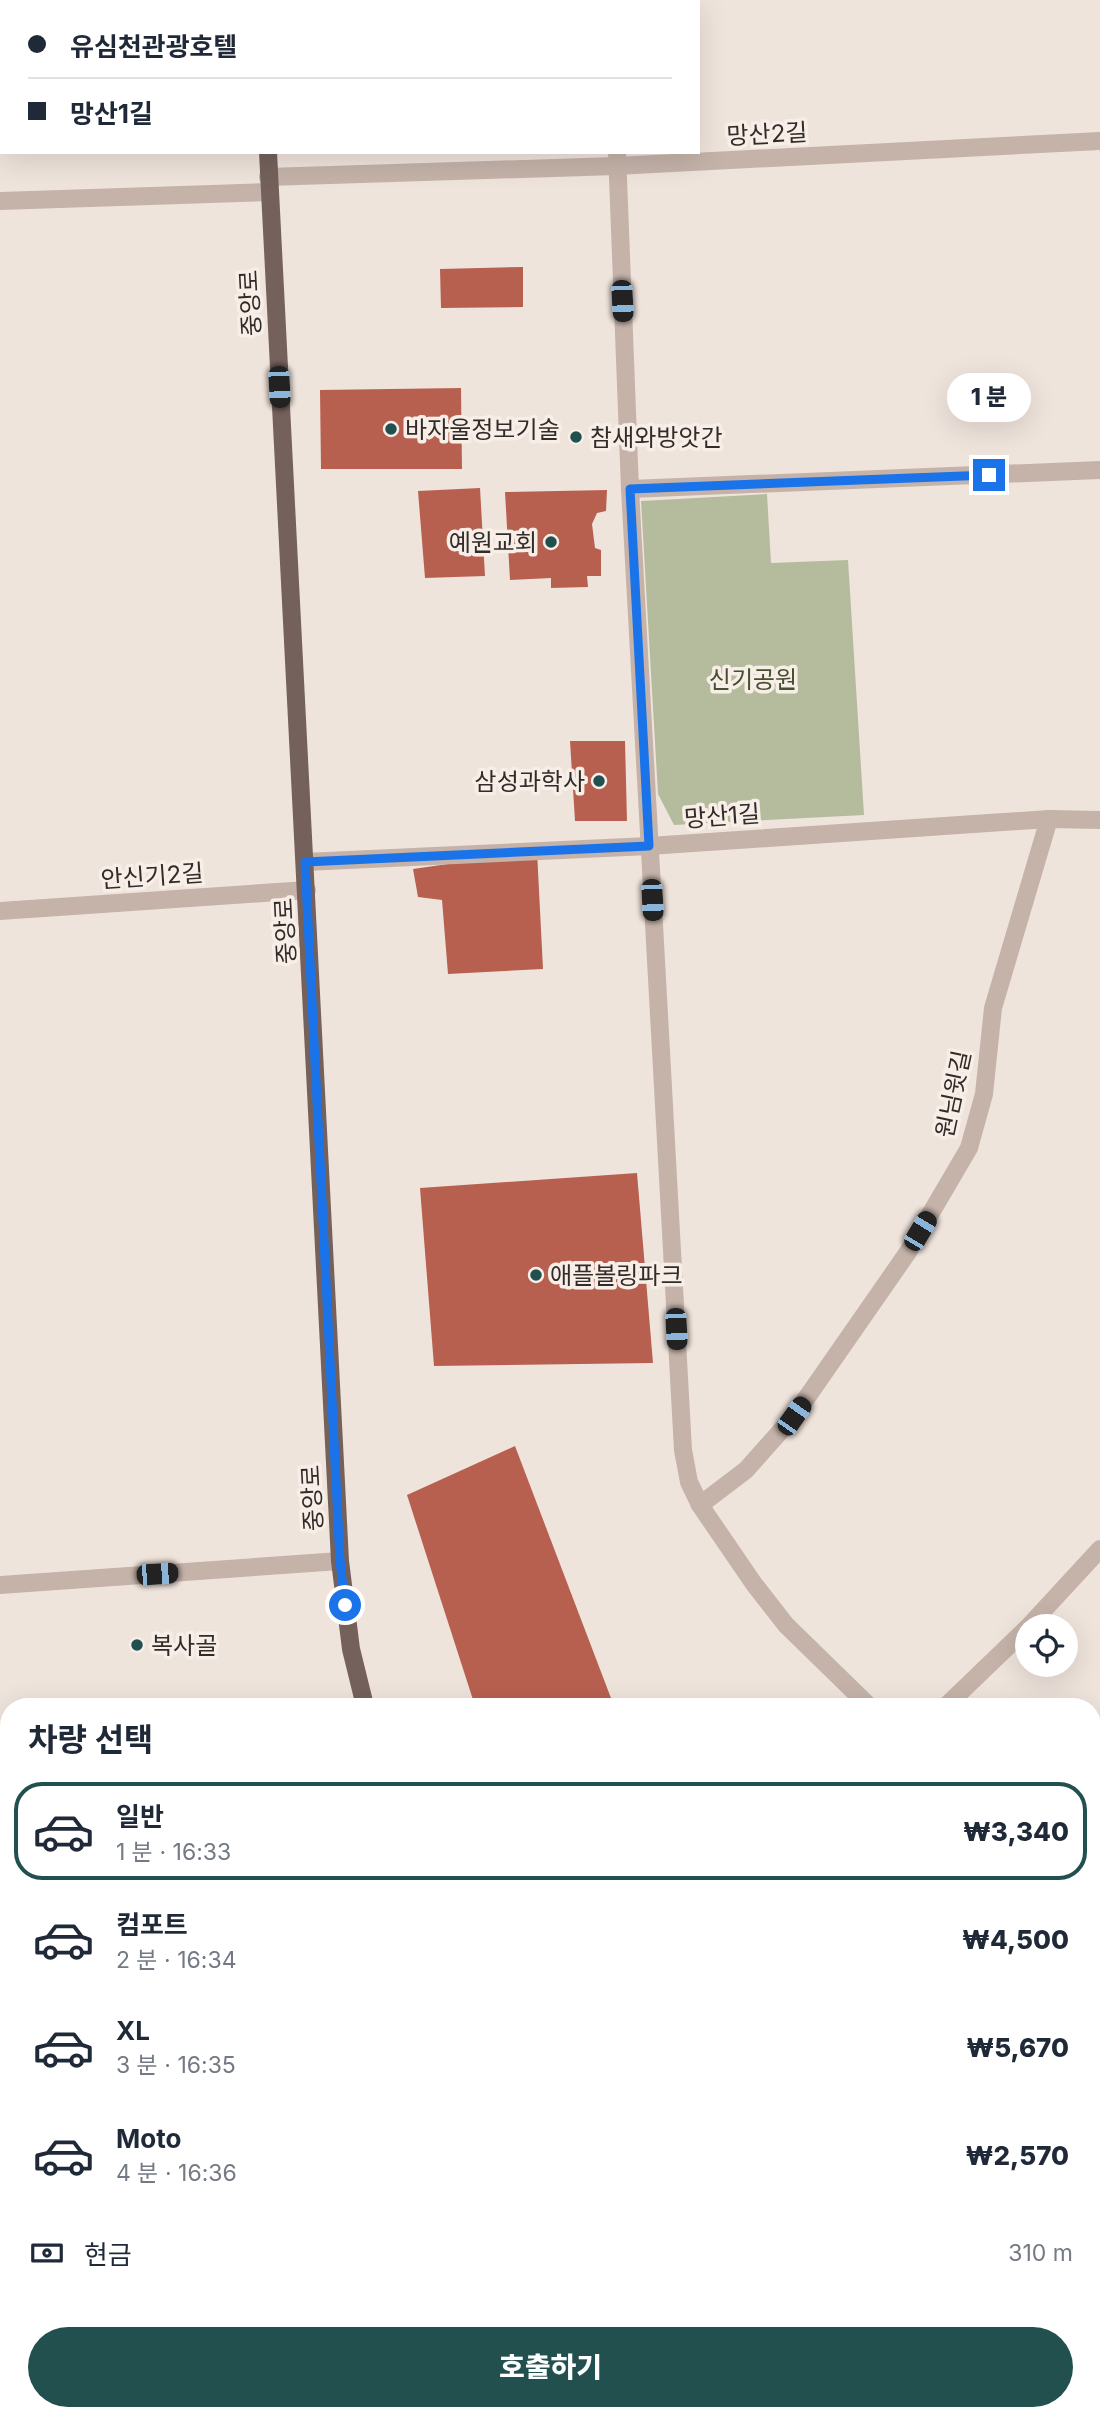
<!DOCTYPE html>
<html lang="ko">
<head>
<meta charset="utf-8">
<style>
  :root { --surface:#fff; --page:#f6f6f7; --text:#1f2937; --muted:#747a83; --line:#e0e1e3; --accent:#22504f }
  body { margin:0; font-family:Inter,"Noto Sans KR",sans-serif; background:var(--page); color:var(--text); height:100vh; display:flex; flex-direction:column; font-size:26px; white-space:nowrap }
  * { box-sizing:border-box; margin:0 }
  p { font-size:23px; color:var(--muted) }
  .icon { flex:none; width:38px; height:38px; fill:none; stroke:currentColor; stroke-width:2; stroke-linecap:round; stroke-linejoin:round }
  .map { position:relative; flex:1; overflow:hidden }
  .details { position:absolute; left:0px; top:1698px; width:1101px; height:723px; display:flex; flex-direction:column; background:var(--surface); border-radius:28px 28px 0 0; box-shadow:0 7px 28px #0002 }
  .details>* { flex:none }
  .guide { position:absolute; left:0px; top:0px; width:700px; height:154px; box-shadow:0 7px 28px #0002; display:grid; align-content:center; height:154px; padding:0 28px; background:var(--surface) }
  .controls { position:absolute; left:1015px; top:1614px; display:grid; gap:14px }
  .controls a { display:grid; place-items:center; width:63px; height:63px; border-radius:50%; background:var(--surface); box-shadow:0 7px 28px #0002; font-size:35px }
  .end { position:absolute; width:32px; height:32px; margin:-16px; border:9px solid #1a73e8; background:#fff; box-shadow:0 0 0 4px #fff }
  .from { border-radius:50% }
  .bubble { position:absolute; height:49px; border-radius:24px; background:var(--surface); box-shadow:0 7px 28px #0002; font-size:23px; font-weight:800; line-height:49px; text-align:center }
  .car { position:absolute; width:21px; height:42px; margin:-21px -10px; border-radius:9px; box-shadow:0 0 5px 2px #0007; background:linear-gradient(#222 24%,#8ab4d8 0 40%,#222 0 76%,#8ab4d8 0 86%,#222 0) }
  .guide b { display:flex; align-items:center; gap:24px; height:66px; font-size:26px }
  .guide b+b { border-top:2px solid var(--line) }
  .guide i { width:18px; height:18px; background:var(--text) }
  ul { padding:0; list-style:none }
  li { display:flex; align-items:center; gap:21px; height:98px; margin:0 14px 10px; padding:0 14px; border:4px solid transparent; border-radius:28px }
  li div { flex:1 }
  li b { display:block; font-size:26px }
  li em { font-style:normal; font-weight:800 }
  li.on { border-color:var(--accent) }
  li>.icon { width:63px; height:63px; stroke-width:1.5 }
  h2 { padding:0 28px; font-size:32px; line-height:84px }
  .pay { display:flex; align-items:center; gap:18px; height:77px; padding:0 28px; font-size:26px }
  .pay p { margin-inline-start:auto }
  .primary-button { display:flex; gap:14px; margin-top:auto; padding:14px 28px }
  .primary-button a { flex:1; height:80px; border-radius:42px; background:var(--accent); color:#fff; font-size:28px; font-weight:800; line-height:80px; text-align:center }
  .map>svg:first-child { display:block }
</style>
</head>
<body>
<div class="map">
<svg width="1100" height="2419" viewBox="0 0 1100 2419">
  <rect width="100%" height="100%" fill="#efe4dc"/>
  <polygon fill="#b5bc9d" points="767,494 771,563 848,560 864,815 674,825 658,794 641,501"/>
  <g fill="none" stroke-linecap="round" stroke-linejoin="round">
    <g stroke="#7ea9a7" stroke-width="68">
      <polyline points="1092,1764 1100,1753"/>
      <polyline points="595,2419 601,2412"/>
    </g>
  </g>
  <g fill="#b86050">
    <polygon points="523,267 523,307 441,308 440,269"/>
    <polygon points="461,388 462,469 321,469 320,390"/>
    <polygon points="480,488 485,576 425,578 418,491"/>
    <polygon points="607,490 606,511 597,513 592,524 595,548 601,550 601,576 587,576 588,587 551,588 551,578 510,580 505,492"/>
    <polygon points="570,741 625,741 627,821 575,821"/>
    <polygon points="537,851 543,969 448,974 442,900 418,897 413,869"/>
    <polygon points="637,1173 653,1363 434,1366 420,1188"/>
    <polygon points="515,1446 614,1706 475,1706 407,1495"/>
    <polygon points="0,1943 9,1960 9,2013 0,2017"/>
    <polygon points="9,2122 9,2260 0,2243 0,2127"/>
    <polygon points="1092,2129 1100,2139 1100,2158 1092,2164"/>
  </g>
  <g fill="none" stroke-linecap="round" stroke-linejoin="round">
    <g stroke="#c5b3a9" stroke-width="18">
      <polyline points="700,1505 746,1470 794,1416 908,1252 969,1148 984,1094 993,1008 1049,819"/>
      <polyline points="1092,2015 1100,2020"/>
    </g>
    <g stroke="#c5b3a9" stroke-width="18">
      <polyline points="633,2 633,0"/>
      <polyline points="617,152 630,489 683,1450 689,1482 700,1505 754,1584 786,1625 869,1706"/>
      <polyline points="268,177 616,166 1100,141"/>
      <polyline points="0,201 268,192"/>
      <polyline points="630,489 1100,470"/>
      <polyline points="305,862 649,846 1049,819 1100,820"/>
      <polyline points="0,911 307,890"/>
      <polyline points="0,1585 340,1561"/>
      <polyline points="1029,1626 1100,1549"/>
      <polyline points="946,1706 1027,1628"/>
      <polyline points="1092,1908 1100,1898"/>
      <polyline points="1092,2370 1100,2368"/>
      <polyline points="911,2419 939,2412"/>
    </g>
    <polyline stroke="#99837b" stroke-width="18" points="475,2419 479,2412"/>
    <g stroke="#74615b" stroke-width="18">
      <polyline points="268,2 268,0"/>
      <polyline points="268,152 340,1561 351,1649 365,1706"/>
      <polyline points="739,2412 743,2419"/>
    </g>
  </g>
  <g fill="none" stroke-linecap="round" stroke-linejoin="round">
    <polyline stroke="#1a73e8" stroke-width="9" points="345,1605 340,1561 305,862 649,846 630,489 989,475"/>
  </g>
  <g fill="#22504f" stroke="#f7eee7" stroke-width="2.5">
    <circle cx="391" cy="429" r="7"/>
    <circle cx="576" cy="437" r="7"/>
    <circle cx="551" cy="542" r="7"/>
    <circle cx="599" cy="781" r="7"/>
    <circle cx="536" cy="1275" r="7"/>
    <circle cx="137" cy="1645" r="7"/>
  </g>
  <g text-anchor="middle" dominant-baseline="central" stroke-width="7" stroke-linejoin="round" paint-order="stroke">
    <g font-size="24" fill="#332b28" stroke="#f7eee7">
      <text transform="translate(767 134) rotate(-3)">망산2길</text>
      <text transform="translate(250 303) rotate(-93)">중앙로</text>
      <text transform="translate(722 816) rotate(-4)">망산1길</text>
      <text transform="translate(152 876) rotate(-4)">안신기2길</text>
      <text transform="translate(285 931) rotate(-93)">중앙로</text>
      <text transform="translate(953 1094) rotate(-78)">원님윗길</text>
      <text transform="translate(312 1498) rotate(-93)">중앙로</text>
    </g>
    <g font-size="24" fill="#332b28" stroke="#f7eee7" text-anchor="start">
      <text x="405" y="429">바자울정보기술</text>
      <text x="590" y="437">참새와방앗간</text>
      <text x="537" y="542" text-anchor="end">예원교회</text>
      <text x="585" y="781" text-anchor="end">삼성과학사</text>
      <text x="550" y="1275">애플볼링파크</text>
      <text x="151" y="1645">복사골</text>
    </g>
    <g font-size="24" fill="#464f2f" stroke="#f7eee7">
      <text x="753" y="679">신기공원</text>
    </g>
  </g>
</svg>
<div class="controls">
<a><svg class="icon" aria-label="locate" viewBox="0 0 24 24"><circle cx="12" cy="12" r="6"/><path d="M12 2v4M12 18v4M2 12h4M18 12h4"/></svg></a>
</div>
<i class="end from" style="left:345px;top:1605px"></i>
<i class="end" style="left:989px;top:475px"></i>
<div class="bubble" style="left:947px;top:373px;width:84px">1 분</div>
<i class="car" style="left:622px;top:301px;rotate:177deg"></i>
<i class="car" style="left:279px;top:387px;rotate:177deg"></i>
<i class="car" style="left:652px;top:900px;rotate:177deg"></i>
<i class="car" style="left:920px;top:1231px;rotate:31deg"></i>
<i class="car" style="left:676px;top:1329px;rotate:177deg"></i>
<i class="car" style="left:794px;top:1416px;rotate:35deg"></i>
<i class="car" style="left:157px;top:1574px;rotate:86deg"></i>
<div class="guide">
<b><i class="from"></i>유심천관광호텔</b>
<b><i></i>망산1길</b>
</div>
<section class="details">
<h2>차량 선택</h2>
<ul>
<li class="on"><svg class="icon" aria-label="car" viewBox="0 0 24 24"><path d="M5 17H2v-5l4-1 3-4h7l3 4 3 1v5h-3M9 17h6M6 11h13"/><circle cx="7" cy="17" r="2"/><circle cx="17" cy="17" r="2"/></svg><div><b>일반</b><p>1 분 · 16:33</p></div><em>₩3,340</em></li>
<li><svg class="icon" aria-label="car" viewBox="0 0 24 24"><path d="M5 17H2v-5l4-1 3-4h7l3 4 3 1v5h-3M9 17h6M6 11h13"/><circle cx="7" cy="17" r="2"/><circle cx="17" cy="17" r="2"/></svg><div><b>컴포트</b><p>2 분 · 16:34</p></div><em>₩4,500</em></li>
<li><svg class="icon" aria-label="car" viewBox="0 0 24 24"><path d="M5 17H2v-5l4-1 3-4h7l3 4 3 1v5h-3M9 17h6M6 11h13"/><circle cx="7" cy="17" r="2"/><circle cx="17" cy="17" r="2"/></svg><div><b>XL</b><p>3 분 · 16:35</p></div><em>₩5,670</em></li>
<li><svg class="icon" aria-label="car" viewBox="0 0 24 24"><path d="M5 17H2v-5l4-1 3-4h7l3 4 3 1v5h-3M9 17h6M6 11h13"/><circle cx="7" cy="17" r="2"/><circle cx="17" cy="17" r="2"/></svg><div><b>Moto</b><p>4 분 · 16:36</p></div><em>₩2,570</em></li>
</ul>
<div class="pay"><svg class="icon" aria-label="cash" viewBox="0 0 24 24"><path d="M3 7h18v10H3z"/><circle cx="12" cy="12" r="2"/></svg>현금<p>310 m</p></div>
<div class="primary-button"><a>호출하기</a></div>
</section>
</div>
</body>
</html>
